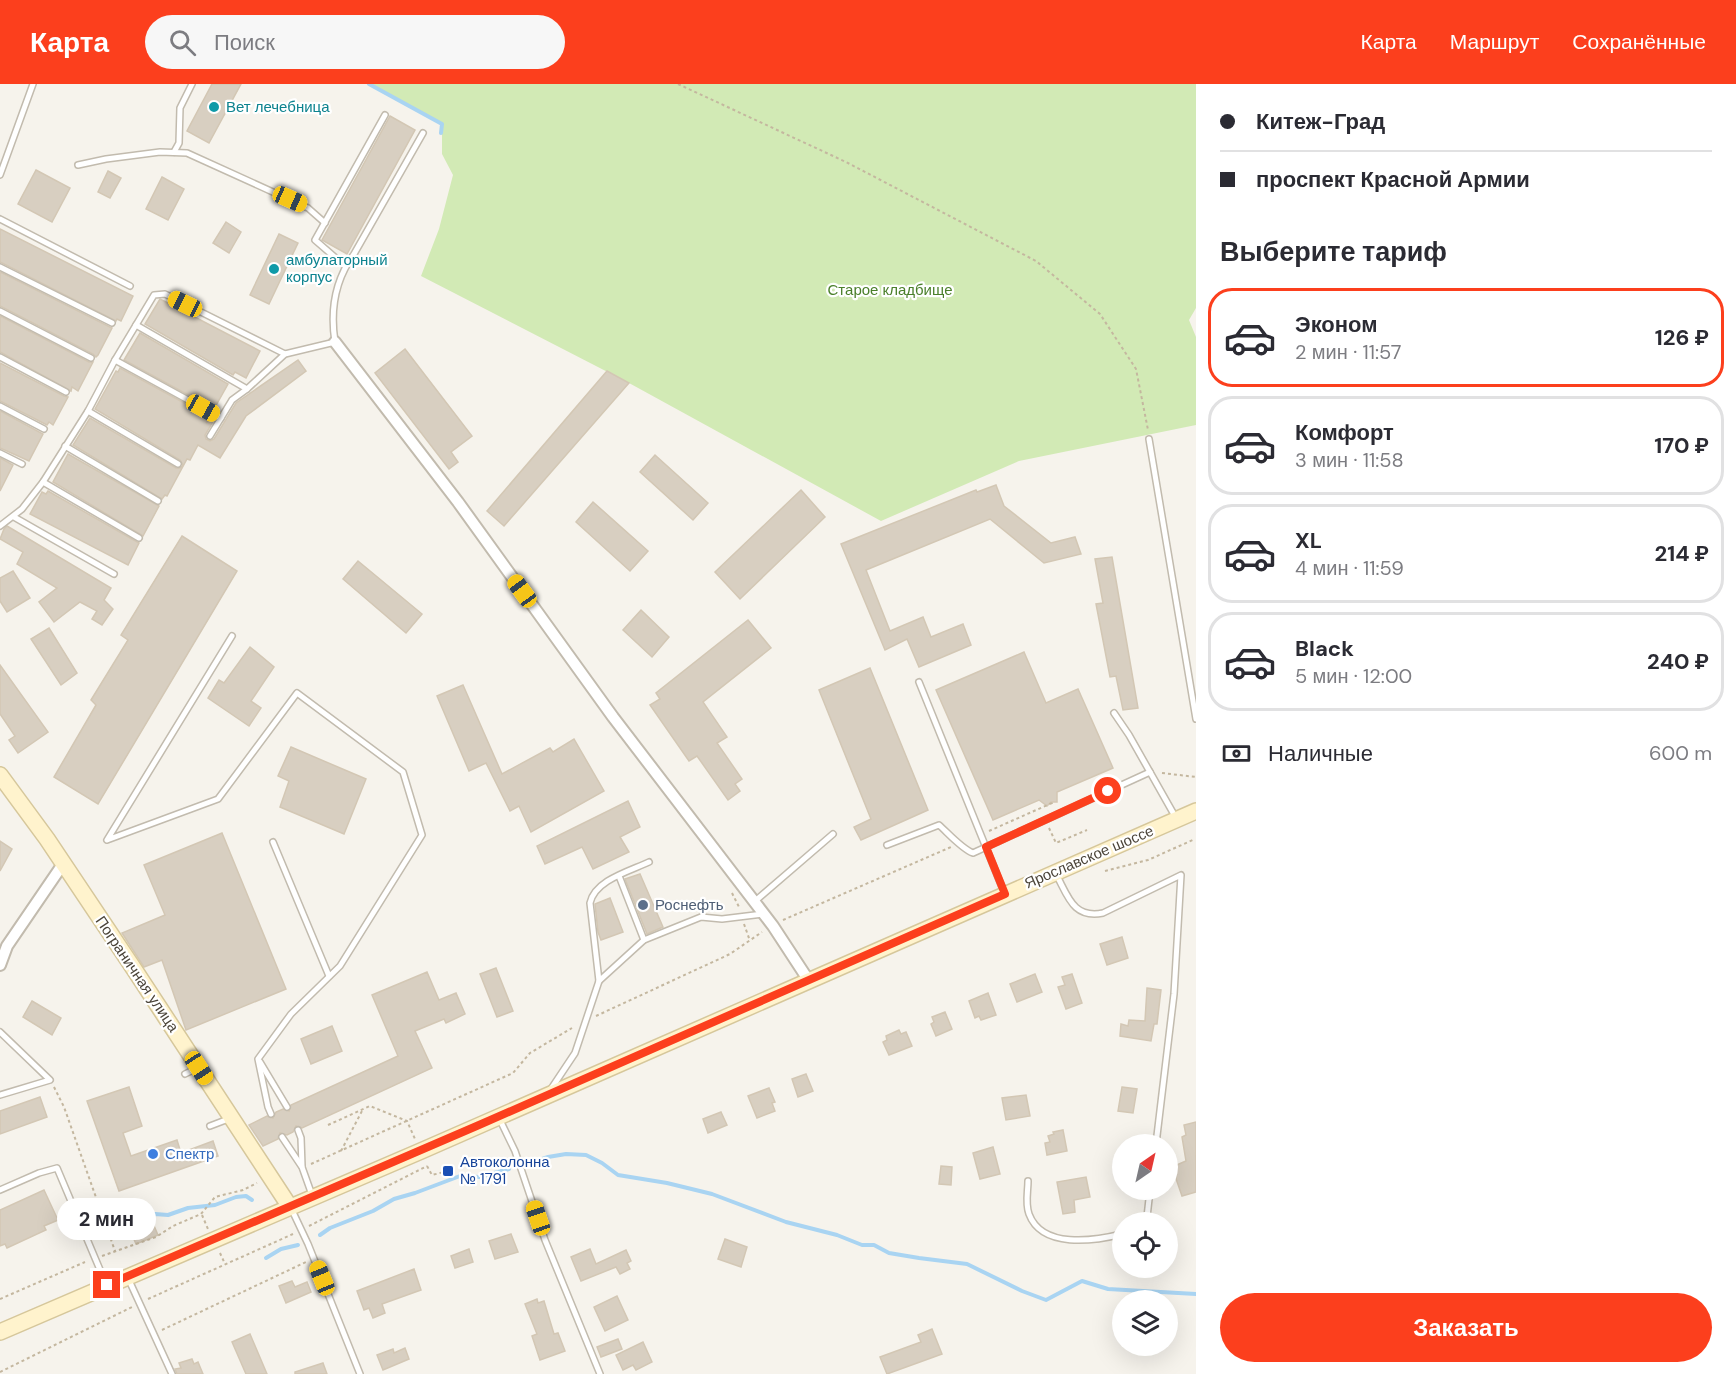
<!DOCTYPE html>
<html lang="ru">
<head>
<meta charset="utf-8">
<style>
  :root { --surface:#fff; --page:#f7f7f7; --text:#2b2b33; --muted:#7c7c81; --line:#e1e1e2; --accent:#fc3f1d }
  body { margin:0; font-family:"DM Sans",sans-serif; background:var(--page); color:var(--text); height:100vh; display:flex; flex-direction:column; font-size:22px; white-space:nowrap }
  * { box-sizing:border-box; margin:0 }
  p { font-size:20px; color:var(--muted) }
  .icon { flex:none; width:33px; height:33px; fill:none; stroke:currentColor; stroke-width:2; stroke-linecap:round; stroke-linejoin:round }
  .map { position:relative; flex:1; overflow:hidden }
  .sheet { display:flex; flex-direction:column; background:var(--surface); width:540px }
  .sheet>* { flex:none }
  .top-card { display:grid; align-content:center; height:132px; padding:0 24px; background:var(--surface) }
  .needle { width:39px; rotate:34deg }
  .tools { position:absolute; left:1112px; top:1050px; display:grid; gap:12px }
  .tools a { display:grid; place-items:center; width:66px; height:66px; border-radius:50%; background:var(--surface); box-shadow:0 6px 24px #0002; font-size:30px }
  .end { position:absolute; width:27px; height:27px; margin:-14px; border:8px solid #fc3f1d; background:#fff; box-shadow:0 0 0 3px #fff }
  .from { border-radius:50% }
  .bubble { position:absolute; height:42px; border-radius:21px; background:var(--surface); box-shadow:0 6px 24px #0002; font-size:20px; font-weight:700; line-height:42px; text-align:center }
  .car { position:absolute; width:18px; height:36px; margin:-18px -9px; border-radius:8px; box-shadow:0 0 4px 2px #0007; background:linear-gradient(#f5c518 24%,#345 0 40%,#f5c518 0 76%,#345 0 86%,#f5c518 0) }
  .top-card b { display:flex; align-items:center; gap:21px; height:57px; font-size:22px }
  .top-card b+b { border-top:2px solid var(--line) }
  .top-card i { width:15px; height:15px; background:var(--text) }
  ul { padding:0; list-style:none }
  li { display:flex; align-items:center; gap:18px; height:99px; margin:0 12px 9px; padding:0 12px; border:3px solid var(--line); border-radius:24px }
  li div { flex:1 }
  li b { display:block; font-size:22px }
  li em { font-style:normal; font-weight:700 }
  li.current { border-color:var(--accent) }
  li>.icon { width:54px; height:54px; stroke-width:1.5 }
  h2 { padding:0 24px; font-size:27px; line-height:72px }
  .pay { display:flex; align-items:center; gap:15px; height:66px; padding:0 24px; font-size:22px }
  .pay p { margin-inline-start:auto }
  .action { display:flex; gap:12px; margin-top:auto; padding:12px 24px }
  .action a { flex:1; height:69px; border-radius:36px; background:var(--accent); color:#fff; font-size:24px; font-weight:700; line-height:69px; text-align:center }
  header { display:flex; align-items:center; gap:36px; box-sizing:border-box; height:84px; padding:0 30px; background:var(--accent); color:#fff }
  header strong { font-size:28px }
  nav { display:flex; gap:33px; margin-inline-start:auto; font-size:21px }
  .search { width:420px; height:54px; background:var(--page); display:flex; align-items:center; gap:15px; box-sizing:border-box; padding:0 21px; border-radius:33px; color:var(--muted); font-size:22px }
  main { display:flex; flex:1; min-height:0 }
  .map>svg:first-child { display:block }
</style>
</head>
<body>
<header>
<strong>Карта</strong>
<div class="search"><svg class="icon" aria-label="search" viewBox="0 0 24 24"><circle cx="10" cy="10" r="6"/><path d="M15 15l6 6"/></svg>Поиск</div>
<nav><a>Карта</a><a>Маршрут</a><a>Сохранённые</a></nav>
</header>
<main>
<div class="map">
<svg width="1196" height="1290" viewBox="0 0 1196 1290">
  <rect width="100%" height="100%" fill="#f6f3ec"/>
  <polygon fill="#d2eab5" points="369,0 1196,0 1196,224 1189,236 1196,253 1196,341 1019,377 881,437 629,299 421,192 439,145 453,91 442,70 442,40"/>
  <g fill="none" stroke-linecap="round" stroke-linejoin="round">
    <g stroke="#a9d4f2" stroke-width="4">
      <polyline points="369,0 442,40 441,49"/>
      <polyline points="531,1079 548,1073 566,1070 586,1071 602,1079 618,1091 667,1099 712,1110 786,1138 837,1151 862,1161 874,1161 889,1169 919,1174 967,1180 1022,1207 1046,1216 1082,1197 1108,1205 1196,1210"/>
      <polyline points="114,1119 126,1123 134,1134 155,1130 168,1131 188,1124 215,1121 236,1113 246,1112 252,1116"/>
      <polyline points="320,1151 330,1144 373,1127 394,1115 415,1109 460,1092 479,1093 509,1085"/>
      <polyline points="266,1174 281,1165 298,1161"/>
    </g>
  </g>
  <g fill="#d8cfc1" stroke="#d3c7b4" stroke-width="1.5">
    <polygon points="212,0 241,0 209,59 187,47"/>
    <polygon points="390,32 415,46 347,170 322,156"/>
    <polygon points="36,86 70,104 52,138 18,120"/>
    <polygon points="108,87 121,94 110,114 98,108"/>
    <polygon points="162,93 184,105 168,136 146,125"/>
    <polygon points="226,138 241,148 229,169 213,159"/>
    <polygon points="0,145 133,212 121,237 117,235 116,237 0,178"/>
    <polygon points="279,150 298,159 269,220 250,211"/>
    <polygon points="0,188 112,244 98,271 96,273 93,270 0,222"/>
    <polygon points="160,215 260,267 246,294 235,288 233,291 145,240"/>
    <polygon points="0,232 89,278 93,278 78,307 72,303 71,307 0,268"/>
    <polygon points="140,249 228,300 214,325 124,276"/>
    <polygon points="405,265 472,352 451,368 458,378 449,385 375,289"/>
    <polygon points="298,276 306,287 246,332 220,374 198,361 190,376 187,375 167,412 165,411 162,415 73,361 90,334 176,384 180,384 183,381 180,376 95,325 116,287 118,288 120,284 210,333 206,339 212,335 214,336 205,351 206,355 210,357 214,355 236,319"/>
    <polygon points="0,279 64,312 68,313 53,341 49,338 47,341 0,317"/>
    <polygon points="607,287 629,299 504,442 487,427"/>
    <polygon points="0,327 43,350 29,377 0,364"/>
    <polygon points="68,370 159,422 143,452 53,398"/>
    <polygon points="655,371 708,419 693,436 640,388"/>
    <polygon points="0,374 13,381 0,407"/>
    <polygon points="996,401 1004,422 1051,459 1075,453 1081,470 1044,479 990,435 866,486 890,547 923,533 931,553 963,540 971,561 919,583 907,555 885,566 841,460 976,406 977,408"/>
    <polygon points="801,406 825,433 740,515 715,488"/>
    <polygon points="48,407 139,459 128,481 30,430 42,408 46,410"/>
    <polygon points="593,418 648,467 630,487 576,438"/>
    <polygon points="7,442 111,504 104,516 113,525 102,541 92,535 97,527 80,518 54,538 39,518 57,504 17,480 23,468 0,455 4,445"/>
    <polygon points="182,452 237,487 98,720 54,693 96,621 91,616 128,556 121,551"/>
    <polygon points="1112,473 1138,624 1123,626 1116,592 1110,593 1096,520 1103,519 1095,475"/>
    <polygon points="358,477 422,530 406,549 343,495"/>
    <polygon points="13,487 30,514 7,528 0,517 0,494"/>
    <polygon points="641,526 669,553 652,573 623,546"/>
    <polygon points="748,536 771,564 703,618 727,653 717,659 742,695 735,700 740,707 728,716 697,672 689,677 650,621 660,615 656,609"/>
    <polygon points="49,544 77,589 61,601 31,555"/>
    <polygon points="250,563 274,583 251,617 261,624 249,642 208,614 219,596 224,599"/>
    <polygon points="1024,568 1046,619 1078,605 1113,684 1057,708 1057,718 1051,718 1047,722 1039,716 993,736 936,606"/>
    <polygon points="0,581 48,648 18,669 9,656 15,652 0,630"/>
    <polygon points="870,584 928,726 861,756 854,743 871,735 819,606"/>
    <polygon points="463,601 502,690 550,664 553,668 574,655 604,707 531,748 519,722 510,727 486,679 469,687 437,612"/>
    <polygon points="291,663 366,695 344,750 280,723 289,697 278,692"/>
    <polygon points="628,717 640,743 620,753 629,768 593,785 582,763 545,780 537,762"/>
    <polygon points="222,749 286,905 186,946 162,876 144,883 122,849 165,831 144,781"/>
    <polygon points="0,757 12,765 0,787"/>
    <polygon points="640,790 663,843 647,850 625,795"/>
    <polygon points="610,814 623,848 601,856 598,848 595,820"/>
    <polygon points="1122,853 1128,874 1107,881 1100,860"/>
    <polygon points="496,884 513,927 497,933 480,890"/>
    <polygon points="427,888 439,916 456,909 465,930 446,939 444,935 415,947 432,984 302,1044 296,1042 293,1048 287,1051 280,1049 278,1055 263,1062 249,1041 267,1032 273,1034 276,1028 283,1025 289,1027 291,1021 398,972 372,911"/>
    <polygon points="1035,890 1042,908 1017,918 1010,900"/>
    <polygon points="1072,890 1082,919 1066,925 1058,903 1065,901 1062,893"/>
    <polygon points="1147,904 1161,906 1157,940 1154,940 1151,957 1120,952 1121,940 1128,942 1129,936 1145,937"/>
    <polygon points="988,909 996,931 981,936 979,932 975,934 969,917"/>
    <polygon points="32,917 61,934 52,951 23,933"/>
    <polygon points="945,928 952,945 936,952 931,940 934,938 932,933"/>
    <polygon points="332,942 342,967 311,980 301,955"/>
    <polygon points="899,946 901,950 906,948 912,962 889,971 883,958 887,956 886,952"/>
    <polygon points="806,990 813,1007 798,1013 792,995"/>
    <polygon points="129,1003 142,1042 123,1049 131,1072 177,1056 181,1069 213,1057 218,1072 119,1107 87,1017"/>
    <polygon points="1122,1003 1137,1005 1133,1029 1118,1027"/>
    <polygon points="769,1004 775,1018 772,1019 775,1027 757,1034 748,1012"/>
    <polygon points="1026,1011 1030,1032 1006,1036 1002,1014"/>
    <polygon points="40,1013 47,1033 0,1050 0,1027"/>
    <polygon points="721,1028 727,1041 708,1049 703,1035"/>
    <polygon points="1196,1038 1196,1108 1182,1112 1172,1083 1186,1077 1182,1053 1186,1051 1184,1041"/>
    <polygon points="1063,1046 1067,1067 1047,1071 1045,1059 1050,1058 1048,1052 1054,1050 1053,1048"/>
    <polygon points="993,1063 1000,1090 980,1095 973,1069"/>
    <polygon points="941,1082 952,1083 951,1101 939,1100"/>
    <polygon points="1086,1093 1090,1113 1074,1116 1075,1128 1063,1130 1057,1098"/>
    <polygon points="44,1106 58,1136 44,1142 46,1146 7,1164 5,1160 0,1162 0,1126"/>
    <polygon points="152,1137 158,1151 136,1160 130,1146"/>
    <polygon points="511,1150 518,1168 495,1175 489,1157"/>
    <polygon points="725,1155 747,1163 741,1183 718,1175"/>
    <polygon points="469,1165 473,1178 455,1184 451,1172"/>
    <polygon points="590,1165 596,1180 626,1166 631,1177 627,1179 630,1185 620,1190 616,1183 581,1197 571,1173"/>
    <polygon points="414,1185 421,1206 382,1220 385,1229 373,1234 369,1224 364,1226 357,1207"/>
    <polygon points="292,1197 295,1203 307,1198 311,1208 286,1219 279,1202"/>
    <polygon points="617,1212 628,1236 605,1247 594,1223"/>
    <polygon points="537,1215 538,1219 544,1217 554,1250 558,1249 565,1267 540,1276 532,1252 537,1250 525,1220"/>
    <polygon points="932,1245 942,1270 887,1290 880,1273 921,1258 918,1251"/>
    <polygon points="250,1250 267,1290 246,1290 232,1258"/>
    <polygon points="618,1255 622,1265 601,1273 597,1263"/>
    <polygon points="643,1258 652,1278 636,1286 633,1281 623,1286 616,1271"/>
    <polygon points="405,1264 409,1275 383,1286 377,1271 393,1265 394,1269"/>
    <polygon points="192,1275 194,1280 198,1278 203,1290 177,1290 175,1285 181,1284 179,1279"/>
    <polygon points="323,1279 327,1290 295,1290 295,1288"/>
  </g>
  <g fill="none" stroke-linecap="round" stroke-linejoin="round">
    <defs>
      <g id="lane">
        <polyline points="174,68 179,59 180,24 192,0"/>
        <polyline points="78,81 106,75 160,68 187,69 308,124 325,139"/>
        <polyline points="0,91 33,0"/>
        <polyline points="0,135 130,202"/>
        <polyline points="345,182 315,156 385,31"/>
        <polyline points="0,183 112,239"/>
        <polyline points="0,227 91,274"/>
        <polyline points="136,241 247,305"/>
        <polyline points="0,273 66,308"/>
        <polyline points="115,276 221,334"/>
        <polyline points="0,322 44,345"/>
        <polyline points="88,327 178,380"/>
        <path d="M210 352 232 316 247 305 285 270 335 258C330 226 335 196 354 170L423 49"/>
        <polyline points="1149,355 1196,635"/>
        <polyline points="65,362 158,417"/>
        <polyline points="0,369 22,380"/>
        <polyline points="43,398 139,454"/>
        <polyline points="14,433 114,490"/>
        <polyline points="0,442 22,425 43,398 88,327 115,276 154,211 165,210 285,270"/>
        <polyline points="232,552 107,756 218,715 297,609 403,688 422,751 340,882 291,930 258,975 268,1023 271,1030"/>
        <polyline points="919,598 1004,808"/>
        <polyline points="1114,629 1129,651 1176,734"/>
        <polyline points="273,758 329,892"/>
        <path d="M887 761 939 741C948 749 962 765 973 769L1150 688"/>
        <path d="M1056 790C1068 812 1073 835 1103 829L1181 791 1174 910 1156 1060"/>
        <polyline points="619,792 644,856"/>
        <polyline points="754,818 833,750"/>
        <polyline points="599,897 644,856 701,833 722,835 763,830"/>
        <polyline points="0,948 50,996 0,1011"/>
        <polyline points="260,978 287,1023"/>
        <polyline points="185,990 197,984"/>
        <path d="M551 1005 575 969 599 897 590 819C595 796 630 787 649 778"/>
        <polyline points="499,1034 515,1067 545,1156 600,1290"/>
        <polyline points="210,1042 231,1034"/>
        <polyline points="298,1046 301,1054 302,1082"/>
        <polyline points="282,1053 302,1083 312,1111"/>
        <path d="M1028 1097C1028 1108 1025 1119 1029 1130 1042 1165 1094 1157 1122 1150"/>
        <polyline points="0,1106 39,1089 57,1084 106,1200"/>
        <polyline points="291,1124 308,1160 360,1290"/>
        <polyline points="1141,1138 1147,1133 1150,1106"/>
        <polyline points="128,1194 172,1290"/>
      </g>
      <g id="street">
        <polyline points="335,258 458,418 613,633 773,842 809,897"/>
        <polyline points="0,881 7,862 63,780"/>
      </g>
      <g id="secondary">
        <polyline points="0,691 47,755 134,885 290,1123"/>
        <polyline points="0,1248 421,1067 1196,727"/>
      </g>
    </defs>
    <use href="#lane" stroke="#c2bbae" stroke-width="8"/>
    <use href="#street" stroke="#c2bbae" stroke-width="14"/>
    <use href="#secondary" stroke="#d6c79b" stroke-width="18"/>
    <g stroke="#c4b79f" stroke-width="2" stroke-dasharray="3 3" stroke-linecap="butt">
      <polyline points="678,0 846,78 1036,177 1100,230 1136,285 1148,346"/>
      <polyline points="1162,689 1196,693"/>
      <polyline points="1049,744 1056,759 1087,746"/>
      <polyline points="989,747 1052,719 1051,718"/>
      <polyline points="1105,787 1148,776 1195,755"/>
      <polyline points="732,809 739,823"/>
      <polyline points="783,836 951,763"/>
      <polyline points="744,840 750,857"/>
      <polyline points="596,932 730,870 762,848"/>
      <polyline points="54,1003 64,1023 115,1167"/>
      <polyline points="328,1041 370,1022 407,1037 415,1055"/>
      <polyline points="341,1067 362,1027"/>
      <polyline points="311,1080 513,989 530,969 572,944"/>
      <polyline points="427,1082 432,1091 448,1087"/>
      <polyline points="202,1131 208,1145"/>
      <polyline points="309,1142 427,1082"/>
      <polyline points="220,1169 225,1180"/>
      <polyline points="102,1172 156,1153 173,1142 201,1130 215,1113 243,1106 257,1099"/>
      <polyline points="0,1215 85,1178"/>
      <polyline points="148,1215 293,1150"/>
      <polyline points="162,1246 306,1178"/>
      <polyline points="0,1288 132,1223"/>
    </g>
    <use href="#lane" stroke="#fff" stroke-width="5"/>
    <use href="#street" stroke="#fff" stroke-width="10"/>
    <use href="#secondary" stroke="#fff3cd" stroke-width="15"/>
  </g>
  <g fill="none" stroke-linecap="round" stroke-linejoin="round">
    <polyline stroke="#fc3f1d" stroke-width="8" points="107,1201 479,1041 1005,810 986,763 1108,707"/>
  </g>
  <g fill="#0f9aa8" stroke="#fff" stroke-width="2">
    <circle cx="214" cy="23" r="6"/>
    <circle cx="274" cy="185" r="6"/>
  </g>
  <circle fill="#5c6f8a" stroke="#fff" stroke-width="2" cx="643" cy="821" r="6"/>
  <circle fill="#3f7fe0" stroke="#fff" stroke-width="2" cx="153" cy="1070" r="6"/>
  <rect fill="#1a4fb4" stroke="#fff" stroke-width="2" x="442" y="1081" width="12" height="12" rx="3"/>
  <g text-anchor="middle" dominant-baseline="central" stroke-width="4.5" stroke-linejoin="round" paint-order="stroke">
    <g font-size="15" fill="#0d838f" stroke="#fff" text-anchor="start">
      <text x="226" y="23">Вет лечебница</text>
      <text x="286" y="176">амбулаторный<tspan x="286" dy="17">корпус</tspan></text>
    </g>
    <g font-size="15" fill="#4a7f2a" stroke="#fff">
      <text x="890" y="206">Старое кладбище</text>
    </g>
    <g font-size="15" fill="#4b4439" stroke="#fff">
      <text transform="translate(1089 773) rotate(-23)">Ярославское шоссе</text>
      <text transform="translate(137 890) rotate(56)">Пограничная улица</text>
    </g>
    <g font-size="15" fill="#4e5e75" stroke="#fff" text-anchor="start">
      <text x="655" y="821">Роснефть</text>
    </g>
    <g font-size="15" fill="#366cbe" stroke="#fff" text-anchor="start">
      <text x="165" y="1070">Спектр</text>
    </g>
    <g font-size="15" fill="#164399" stroke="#fff" text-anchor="start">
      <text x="460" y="1078">Автоколонна<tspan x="460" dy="17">№ 1791</tspan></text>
    </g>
  </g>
</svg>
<div class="tools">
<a><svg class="needle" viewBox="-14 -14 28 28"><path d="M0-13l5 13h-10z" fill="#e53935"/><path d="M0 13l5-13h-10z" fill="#7c7c81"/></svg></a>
<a><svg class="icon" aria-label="locate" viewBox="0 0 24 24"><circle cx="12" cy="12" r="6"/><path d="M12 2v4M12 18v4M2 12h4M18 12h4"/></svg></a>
<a><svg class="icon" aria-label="layers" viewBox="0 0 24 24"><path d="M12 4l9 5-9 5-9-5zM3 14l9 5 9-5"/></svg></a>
</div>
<i class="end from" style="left:1108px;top:707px"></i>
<i class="end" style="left:107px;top:1201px"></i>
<div class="bubble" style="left:57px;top:1114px;width:99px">2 мин</div>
<i class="car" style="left:290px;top:115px;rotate:114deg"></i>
<i class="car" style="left:185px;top:220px;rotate:296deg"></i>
<i class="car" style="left:203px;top:324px;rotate:119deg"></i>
<i class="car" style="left:522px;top:507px;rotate:324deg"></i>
<i class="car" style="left:199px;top:984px;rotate:147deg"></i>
<i class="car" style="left:538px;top:1134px;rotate:341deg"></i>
<i class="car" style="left:322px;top:1194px;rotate:338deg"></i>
</div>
<section class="sheet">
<div class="top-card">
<b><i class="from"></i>Китеж-Град</b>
<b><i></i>проспект Красной Армии</b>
</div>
<h2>Выберите тариф</h2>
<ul>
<li class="current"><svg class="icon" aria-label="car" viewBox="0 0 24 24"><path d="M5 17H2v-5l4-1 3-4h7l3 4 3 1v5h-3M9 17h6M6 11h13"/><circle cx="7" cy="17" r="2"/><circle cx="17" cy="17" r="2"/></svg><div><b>Эконом</b><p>2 мин · 11:57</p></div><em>126 ₽</em></li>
<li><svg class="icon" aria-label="car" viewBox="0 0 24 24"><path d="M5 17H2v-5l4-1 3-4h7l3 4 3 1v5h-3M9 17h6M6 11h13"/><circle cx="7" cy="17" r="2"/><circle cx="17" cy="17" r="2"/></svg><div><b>Комфорт</b><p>3 мин · 11:58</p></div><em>170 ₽</em></li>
<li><svg class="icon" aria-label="car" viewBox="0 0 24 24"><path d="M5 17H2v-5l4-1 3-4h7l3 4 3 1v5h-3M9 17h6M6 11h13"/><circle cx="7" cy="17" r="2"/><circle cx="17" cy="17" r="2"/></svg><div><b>XL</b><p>4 мин · 11:59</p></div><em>214 ₽</em></li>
<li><svg class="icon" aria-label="car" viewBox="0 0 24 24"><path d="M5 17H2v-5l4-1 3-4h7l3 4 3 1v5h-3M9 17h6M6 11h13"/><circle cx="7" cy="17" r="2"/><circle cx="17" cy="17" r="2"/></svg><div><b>Black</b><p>5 мин · 12:00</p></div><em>240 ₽</em></li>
</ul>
<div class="pay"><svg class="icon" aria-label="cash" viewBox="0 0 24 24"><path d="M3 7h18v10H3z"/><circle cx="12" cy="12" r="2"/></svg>Наличные<p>600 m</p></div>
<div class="action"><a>Заказать</a></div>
</section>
</main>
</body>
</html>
